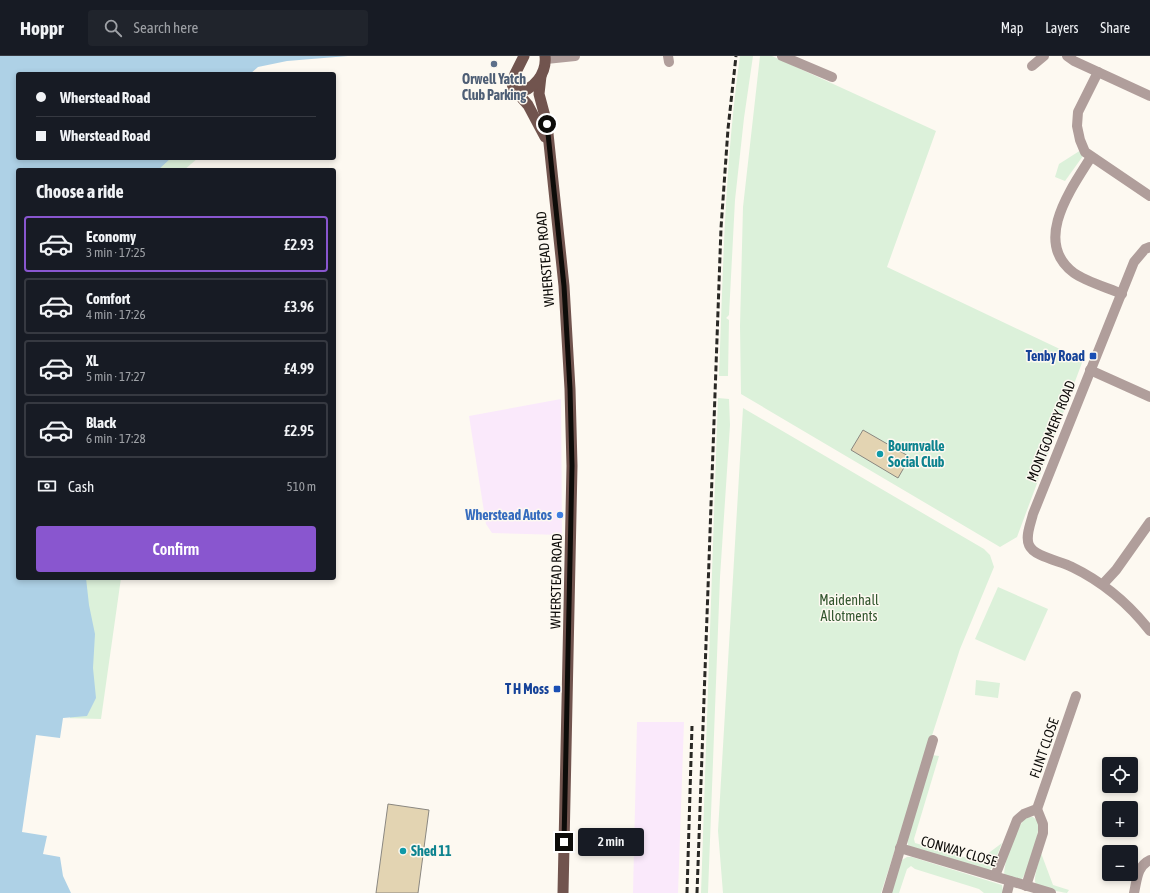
<!DOCTYPE html>
<html lang="en">
<head>
<meta charset="utf-8">
<style>
  :root { --surface:#171b24; --page:#20242c; --text:#f1f3f6; --muted:#9ea1a6; --line:#363941; --accent:#8956cf }
  body { margin:0; font-family:"Asap Condensed",sans-serif; background:var(--page); color:var(--text); height:100vh; display:flex; flex-direction:column; font-size:15px; white-space:nowrap }
  * { box-sizing:border-box; margin:0 }
  p { font-size:13px; color:var(--muted) }
  .icon { flex:none; width:22px; height:22px; fill:none; stroke:currentColor; stroke-width:2; stroke-linecap:round; stroke-linejoin:round }
  .map { position:relative; flex:1; overflow:hidden }
  .panel { position:absolute; left:16px; top:112px; width:320px; height:412px; display:flex; flex-direction:column; background:var(--surface); border-radius:4px; box-shadow:0 2px 6px #0003 }
  .panel>* { flex:none }
  .hud { position:absolute; left:16px; top:16px; width:320px; height:88px; border-radius:4px; box-shadow:0 2px 6px #0003; display:grid; align-content:center; height:88px; padding:0 20px; background:var(--surface) }
  .tools { position:absolute; left:1102px; top:701px; display:grid; gap:8px }
  .tools a { display:grid; place-items:center; width:36px; height:36px; border-radius:4px; background:var(--surface); box-shadow:0 2px 6px #0003; font-size:20px }
  .end { position:absolute; width:18px; height:18px; margin:-9px; border:5px solid #0d0c09; background:#fff; box-shadow:0 0 0 2px #fff }
  .from { border-radius:50% }
  .bubble { position:absolute; height:28px; border-radius:4px; background:var(--surface); box-shadow:0 2px 6px #0003; font-size:13px; font-weight:600; line-height:28px; text-align:center }
  .hud b { display:flex; align-items:center; gap:14px; height:38px; font-size:15px }
  .hud b+b { border-top:1px solid var(--line) }
  .hud i { width:10px; height:10px; background:var(--text) }
  ul { padding:0; list-style:none }
  li { display:flex; align-items:center; gap:12px; height:56px; margin:0 8px 6px; padding:0 12px; border:2px solid var(--line); border-radius:4px }
  li div { flex:1 }
  li b { display:block; font-size:15px }
  li em { font-style:normal; font-weight:600 }
  li.on { border-color:var(--accent) }
  li>.icon { width:36px; height:36px; stroke-width:1.5 }
  h2 { padding:0 20px; font-size:18px; line-height:48px }
  .pay { display:flex; align-items:center; gap:10px; height:44px; padding:0 20px; font-size:15px }
  .pay p { margin-inline-start:auto }
  .action { display:flex; gap:8px; margin-top:auto; padding:8px 20px }
  .action a { flex:1; height:46px; border-radius:4px; background:var(--accent); color:#fff; font-size:16px; font-weight:600; line-height:46px; text-align:center }
  header { display:flex; align-items:center; gap:24px; box-sizing:border-box; height:56px; padding:0 20px; background:var(--surface); border-bottom:1px solid var(--line) }
  header strong { font-size:19px }
  nav { display:flex; gap:22px; margin-inline-start:auto; font-size:14px }
  .search { width:280px; height:36px; background:var(--page); display:flex; align-items:center; gap:10px; box-sizing:border-box; padding:0 14px; border-radius:4px; color:var(--muted); font-size:15px }
  .map>svg:first-child { display:block }
</style>
</head>
<body>
<header>
<strong>Hoppr</strong>
<div class="search"><svg class="icon" aria-label="search" viewBox="0 0 24 24"><circle cx="10" cy="10" r="6"/><path d="M15 15l6 6"/></svg>Search here</div>
<nav><a>Map</a><a>Layers</a><a>Share</a></nav>
</header>
<div class="map">
<svg width="1150" height="837" viewBox="0 0 1150 837">
  <rect width="100%" height="100%" fill="#fdf9f1"/>
  <g fill="#fae9fb">
    <polygon points="561,343 562,479 492,477 486,468 469,360"/>
    <polygon points="637,666 684,666 678,837 633,837"/>
  </g>
  <g fill="#dcf1da">
    <path d="M740 0H753L744 62 735 144 729 259 726 262 729 264 728 320H719C723 213 725 106 740 0Z"/>
    <polygon points="760,0 772,0 936,75 887,211 1083,304 1017,481 1000,491 741,338 740,270 743,151"/>
    <polygon points="1081,94 1083,100 1065,125 1055,121 1059,108"/>
    <polygon points="154,102 198,102 184,114 140,114"/>
    <polygon points="718,342 729,343 730,369 720,521 708,837 701,837"/>
    <polygon points="743,352 984,493 990,499 994,511 960,593 881,837 723,837 718,775"/>
    <polygon points="70,522 121,522 101,663 63,662 70,662"/>
    <polygon points="998,531 1048,553 1025,605 975,583"/>
    <polygon points="976,624 1000,627 998,642 975,639"/>
    <polygon points="932,699 939,700 914,783 915,787 978,805 1002,787 992,812 989,814 912,793 908,789 907,782"/>
    <path d="M1026 761H1033L1038 765C1040 780 1030 810 1022 823L1016 824 1004 820C1004 804 1015 773 1026 761Z"/>
    <path d="M1041 797 1053 829 1069 834 1067 837C1030 830 1031 835 1041 797Z"/>
    <polygon points="907,801 912,801 1002,829 1003,837 984,837 979,833 915,813 911,810 907,813 899,837 889,837 902,804"/>
  </g>
  <polygon fill="#aed1e6" points="0,0 348,0 287,5 258,11 250,18 18,18 18,102 171,102 158,114 18,114 18,522 86,522 89,549 95,578 93,612 96,642 87,660 63,662 60,682 36,679 22,776 47,780 43,798 60,801 63,820 71,837 0,837"/>
  <g fill="#e3d4b2" stroke="#8a8780">
    <polygon points="863,374 910,401 898,422 851,394"/>
    <polygon points="388,748 429,754 418,837 376,837"/>
  </g>
  <g fill="none" stroke-linecap="round" stroke-linejoin="round">
    <g stroke="#b09e9b" stroke-width="10">
      <polyline points="668,0 669,6"/>
      <polyline points="782,0 832,21"/>
      <polyline points="1067,0 1074,5 1150,40"/>
      <polyline points="546,3 575,0"/>
      <polyline points="1032,10 1044,0"/>
      <polyline points="1098,16 1078,56 1077,70 1080,84 1085,96 1150,140"/>
      <path d="M1091 101C1071 133 1032 186 1074 217 1085 225 1108 232 1122 238"/>
      <path d="M1150 191 1145 193 1134 206 1033 458C1031 467 1025 480 1029 489 1034 501 1061 505 1072 511 1103 526 1129 548 1150 575"/>
      <polyline points="1090,314 1150,341"/>
      <polyline points="1103,528 1116,514 1150,466"/>
      <polyline points="1037,753 1076,640"/>
      <polyline points="900,792 1051,837"/>
      <polyline points="995,820 1017,764 1024,758 1037,753 1043,768 1043,777 1026,830"/>
      <polyline points="887,837 933,684"/>
      <polyline points="1007,837 1010,825"/>
      <path d="M1134 837C1137 824 1137 810 1150 804"/>
    </g>
    <g stroke="#71544e" stroke-width="11">
      <polyline points="524,0 515,18 512,27 513,32 528,49 545,81"/>
      <polyline points="541,20 539,38 547,68 564,230 570,333 572,410 563,837"/>
      <path d="M516 36C534 35 547 17 545 0"/>
    </g>
    <g stroke="#292824" stroke-width="3" stroke-dasharray="6 3" stroke-linecap="butt">
      <polyline points="687,837 692,670"/>
      <polyline points="697,837 721,172 728,73 736,0"/>
    </g>
  </g>
  <g fill="none" stroke-linecap="round" stroke-linejoin="round">
    <polyline stroke="#0d0c09" stroke-width="5" points="547,68 564,230 570,333 572,410 564,786"/>
  </g>
  <circle fill="#5c6f8a" stroke="#fdf9f1" stroke-width="1.5" cx="494" cy="8" r="4"/>
  <g fill="#1a4fb4" stroke="#fdf9f1" stroke-width="1.5">
    <rect x="1089" y="296" width="8" height="8" rx="2"/>
    <rect x="553" y="629" width="8" height="8" rx="2"/>
  </g>
  <g fill="#0f9aa8" stroke="#fdf9f1" stroke-width="1.5">
    <circle cx="880" cy="398" r="4"/>
    <circle cx="403" cy="795" r="4"/>
  </g>
  <circle fill="#3f7fe0" stroke="#fdf9f1" stroke-width="1.5" cx="560" cy="459" r="4"/>
  <g text-anchor="middle" dominant-baseline="central" stroke-width="3" stroke-linejoin="round" paint-order="stroke">
    <g font-size="14" font-weight="bold" fill="#4e5e75" stroke="#fdf9f1">
      <text x="494" y="23">Orwell Yatch<tspan x="494" dy="16">Club Parking</tspan></text>
    </g>
    <g font-size="14" fill="#0d0c09" stroke="#fdf9f1">
      <text transform="translate(545 203) rotate(-95)">WHERSTEAD ROAD</text>
      <text transform="translate(1051 375) rotate(-68)">MONTGOMERY ROAD</text>
      <text transform="translate(556 525) rotate(-89)">WHERSTEAD ROAD</text>
      <text transform="translate(1044 692) rotate(-71)">FLINT CLOSE</text>
      <text transform="translate(959 795) rotate(16)">CONWAY CLOSE</text>
    </g>
    <g font-size="14" font-weight="bold" fill="#164399" stroke="#fdf9f1" text-anchor="end">
      <text x="1085" y="300">Tenby Road</text>
      <text x="549" y="633">T H Moss</text>
    </g>
    <g font-size="14" font-weight="bold" fill="#0d838f" stroke="#fdf9f1" text-anchor="start">
      <text x="888" y="390">Bournvalle<tspan x="888" dy="16">Social Club</tspan></text>
      <text x="411" y="795">Shed 11</text>
    </g>
    <g font-size="14" font-weight="bold" fill="#366cbe" stroke="#fdf9f1" text-anchor="end">
      <text x="552" y="459">Wherstead Autos</text>
    </g>
    <g font-size="14" fill="#32562e" stroke="#fdf9f1">
      <text x="849" y="544">Maidenhall<tspan x="849" dy="16">Allotments</tspan></text>
    </g>
  </g>
</svg>
<div class="tools">
<a><svg class="icon" aria-label="locate" viewBox="0 0 24 24"><circle cx="12" cy="12" r="6"/><path d="M12 2v4M12 18v4M2 12h4M18 12h4"/></svg></a>
<a>+</a>
<a>−</a>
</div>
<i class="end from" style="left:547px;top:68px"></i>
<i class="end" style="left:564px;top:786px"></i>
<div class="bubble" style="left:578px;top:772px;width:66px">2 min</div>
<div class="hud">
<b><i class="from"></i>Wherstead Road</b>
<b><i></i>Wherstead Road</b>
</div>
<section class="panel">
<h2>Choose a ride</h2>
<ul>
<li class="on"><svg class="icon" aria-label="car" viewBox="0 0 24 24"><path d="M5 17H2v-5l4-1 3-4h7l3 4 3 1v5h-3M9 17h6M6 11h13"/><circle cx="7" cy="17" r="2"/><circle cx="17" cy="17" r="2"/></svg><div><b>Economy</b><p>3 min · 17:25</p></div><em>£2.93</em></li>
<li><svg class="icon" aria-label="car" viewBox="0 0 24 24"><path d="M5 17H2v-5l4-1 3-4h7l3 4 3 1v5h-3M9 17h6M6 11h13"/><circle cx="7" cy="17" r="2"/><circle cx="17" cy="17" r="2"/></svg><div><b>Comfort</b><p>4 min · 17:26</p></div><em>£3.96</em></li>
<li><svg class="icon" aria-label="car" viewBox="0 0 24 24"><path d="M5 17H2v-5l4-1 3-4h7l3 4 3 1v5h-3M9 17h6M6 11h13"/><circle cx="7" cy="17" r="2"/><circle cx="17" cy="17" r="2"/></svg><div><b>XL</b><p>5 min · 17:27</p></div><em>£4.99</em></li>
<li><svg class="icon" aria-label="car" viewBox="0 0 24 24"><path d="M5 17H2v-5l4-1 3-4h7l3 4 3 1v5h-3M9 17h6M6 11h13"/><circle cx="7" cy="17" r="2"/><circle cx="17" cy="17" r="2"/></svg><div><b>Black</b><p>6 min · 17:28</p></div><em>£2.95</em></li>
</ul>
<div class="pay"><svg class="icon" aria-label="cash" viewBox="0 0 24 24"><path d="M3 7h18v10H3z"/><circle cx="12" cy="12" r="2"/></svg>Cash<p>510 m</p></div>
<div class="action"><a>Confirm</a></div>
</section>
</div>
</body>
</html>
